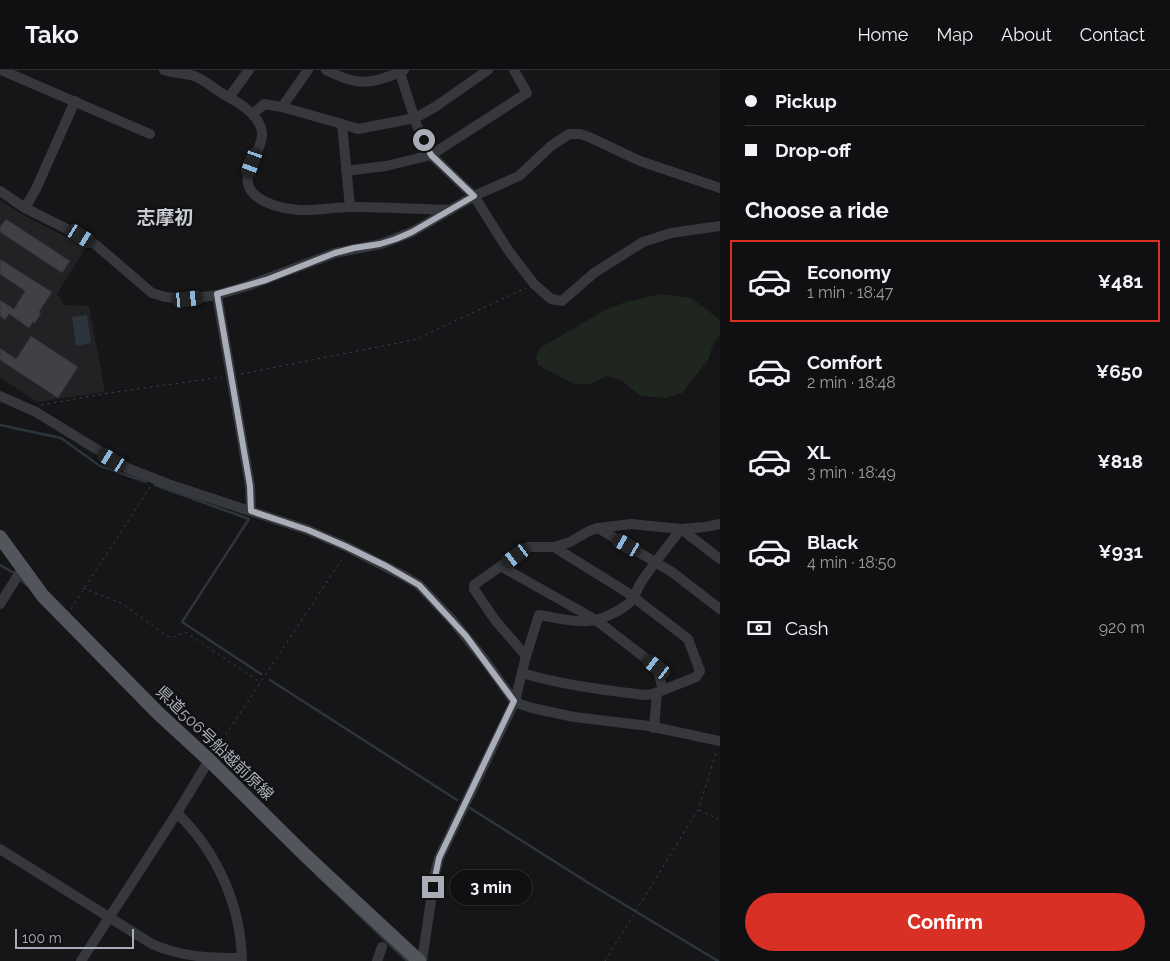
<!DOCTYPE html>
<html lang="en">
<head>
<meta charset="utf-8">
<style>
  :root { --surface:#101012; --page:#19191b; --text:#f1f3f6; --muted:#9c9d9f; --line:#303032; --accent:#d93025 }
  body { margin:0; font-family:Raleway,"Noto Sans JP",sans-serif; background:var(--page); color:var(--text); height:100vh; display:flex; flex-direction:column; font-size:19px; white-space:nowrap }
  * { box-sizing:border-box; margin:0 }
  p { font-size:16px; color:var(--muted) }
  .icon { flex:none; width:28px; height:28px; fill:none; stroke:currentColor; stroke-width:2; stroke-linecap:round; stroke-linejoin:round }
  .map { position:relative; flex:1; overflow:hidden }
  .drawer { display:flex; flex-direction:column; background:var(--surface); width:450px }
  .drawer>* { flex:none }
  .banner { display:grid; align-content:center; height:110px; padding:0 25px; background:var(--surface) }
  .scale { position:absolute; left:15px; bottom:12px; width:119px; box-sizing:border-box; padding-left:5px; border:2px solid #a8adb8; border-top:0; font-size:14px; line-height:18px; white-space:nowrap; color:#a8adb8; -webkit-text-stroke:4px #111113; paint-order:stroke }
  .end { position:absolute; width:22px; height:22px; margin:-11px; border:6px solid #a8adb8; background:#111; box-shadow:0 0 0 2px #111 }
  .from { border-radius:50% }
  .bubble { position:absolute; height:35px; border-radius:18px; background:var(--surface); box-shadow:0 1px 4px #0004,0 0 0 1px var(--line); font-size:16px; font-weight:700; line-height:35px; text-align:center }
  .car { position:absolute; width:15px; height:30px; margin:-15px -8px; border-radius:6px; box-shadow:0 0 4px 1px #0007; background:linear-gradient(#222 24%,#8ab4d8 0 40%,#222 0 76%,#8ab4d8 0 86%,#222 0) }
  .banner b { display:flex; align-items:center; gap:18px; height:48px; font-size:19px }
  .banner b+b { border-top:1px solid var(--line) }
  .banner i { width:12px; height:12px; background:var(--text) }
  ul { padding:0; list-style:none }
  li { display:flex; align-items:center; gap:15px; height:82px; margin:0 10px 8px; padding:0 15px; border:2px solid transparent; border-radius:0px }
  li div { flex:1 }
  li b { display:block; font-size:19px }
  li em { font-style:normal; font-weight:700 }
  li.on { border-color:var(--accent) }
  li>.icon { width:45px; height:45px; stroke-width:1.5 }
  h2 { padding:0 25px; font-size:22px; line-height:60px }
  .pay { display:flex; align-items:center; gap:12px; height:55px; padding:0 25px; font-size:19px }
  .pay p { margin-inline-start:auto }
  .action { display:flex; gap:10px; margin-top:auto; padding:10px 25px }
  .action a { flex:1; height:58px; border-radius:30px; background:var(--accent); color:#fff; font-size:20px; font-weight:700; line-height:58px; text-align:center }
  header { display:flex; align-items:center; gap:30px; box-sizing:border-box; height:70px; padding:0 25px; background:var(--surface); border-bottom:1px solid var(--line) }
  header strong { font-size:24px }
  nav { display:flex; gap:28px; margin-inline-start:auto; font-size:18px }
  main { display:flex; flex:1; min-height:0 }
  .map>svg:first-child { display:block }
</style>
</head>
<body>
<header>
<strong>Tako</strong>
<nav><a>Home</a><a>Map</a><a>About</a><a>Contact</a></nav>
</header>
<main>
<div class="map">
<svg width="720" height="891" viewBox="0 0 720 891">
  <rect width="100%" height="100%" fill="#161618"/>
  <polygon fill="#222225" points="0,130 25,146 86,177 57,224 64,235 89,236 105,322 37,332 0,307"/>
  <polygon fill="#1e261f" points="660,224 691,228 720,250 720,264 714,272 708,290 682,323 666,328 640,326 621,310 607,306 590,314 574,314 538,295 536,287 540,278 605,240 623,233"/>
  <polygon fill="#2c353c" points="87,245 91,273 76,276 72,247"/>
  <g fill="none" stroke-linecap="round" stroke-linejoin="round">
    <g stroke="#2c353c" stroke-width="2.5">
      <polyline points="0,355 61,368 100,396 146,412"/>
      <polyline points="155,415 249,449 182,552 261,604"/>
      <polyline points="0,495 16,504"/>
      <polyline points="19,508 28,516"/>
      <polyline points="270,610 457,730"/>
      <polyline points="470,738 587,812 718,891"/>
      <polyline points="316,804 407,891"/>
    </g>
  </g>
  <g fill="#404145" stroke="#303034">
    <polygon points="6,149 70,191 62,203 0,162 0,157"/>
    <polygon points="0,189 52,222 39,242 41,243 35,253 33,252 29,258 9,244 5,250 0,246 0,230 14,239 25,221 0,204"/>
    <polygon points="31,266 78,297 58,328 0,290 0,278 16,289"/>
  </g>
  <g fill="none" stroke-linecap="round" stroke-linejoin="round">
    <g stroke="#3d3f44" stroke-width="1" stroke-dasharray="2.5 4" stroke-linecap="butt">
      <polyline points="241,304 418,269 431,262 526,218"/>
      <polyline points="41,335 109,323 222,307"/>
      <polyline points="83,518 121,533 169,567 174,567 185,562 260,612"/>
      <polyline points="71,539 150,417"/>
      <polyline points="215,681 344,486"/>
      <polyline points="699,740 720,750"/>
      <polyline points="605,891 698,740 717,680"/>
    </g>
    <g stroke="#37383d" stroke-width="10">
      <polyline points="1,0 150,64"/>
      <path d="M164 0C173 3 184 3 194 6 205 10 213 18 223 24 238 32 259 44 262 62 264 81 236 105 253 123 263 134 284 139 298 140 316 141 334 137 351 137 384 137 418 139 450 140"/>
      <polyline points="308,0 282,37 342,54 350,137"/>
      <path d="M326 0C350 12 364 16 390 6 395 4 399 3 404 0"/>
      <polyline points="399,0 417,56 431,85 474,126 508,180 534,214 551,229 562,231 594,203 643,172 671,163 720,156"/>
      <polyline points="230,26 249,0"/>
      <polyline points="253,44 264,34 282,37"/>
      <polyline points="342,54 358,59 415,48 435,37 488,0"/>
      <polyline points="346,101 386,96 431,85 527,23 514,0"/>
      <polyline points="0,121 25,138 81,166 96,175 152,223 165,227 188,229 217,225 247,216 335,183 381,174 412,162 474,126 519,106 551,76 569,64 580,64 589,67 640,91 720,118"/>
      <polyline points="25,138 36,119 75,31"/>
      <polyline points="217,225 250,416 251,441"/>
      <polyline points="0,326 36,342 127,398 168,414 308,460 345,476 404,506 419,515 453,551 483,588 512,628 520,634 532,638 574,647 649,656 720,671"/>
      <polyline points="598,458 672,502 720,539"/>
      <polyline points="681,459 720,489"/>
      <polyline points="502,497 596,550 657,597 663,620"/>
      <polyline points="0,534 22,499"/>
      <polyline points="526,586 495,550 474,519 474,515 528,477 554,477 570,472 589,461 598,458 631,454 681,459 705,457 720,454"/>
      <path d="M522 603C562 615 604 620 645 625L653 624 696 607 700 601 688 569 628 523 554 477"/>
      <polyline points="654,658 657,623"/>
      <path d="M209 690 177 743C217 781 241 836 242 891"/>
      <path d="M0 779 152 874C181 887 210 888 242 888"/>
      <polyline points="81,891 177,743"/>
      <polyline points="377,891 382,877"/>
      <path d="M422 891 435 803 439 788 515 631 526 586 539 545C554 547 574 553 589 551 601 550 618 542 628 534 636 528 636 519 642 511 654 493 668 476 681 459"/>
    </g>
    <polyline stroke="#53555c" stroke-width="14" points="0,467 43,526 158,643 209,690 305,785 419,891"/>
  </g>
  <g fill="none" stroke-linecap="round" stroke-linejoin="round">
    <polyline stroke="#a8adb8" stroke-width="6" points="424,70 431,85 474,126 412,162 396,169 380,174 354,178 335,183 266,210 217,224 250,416 251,441 308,460 345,476 386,496 419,515 466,566 514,631 439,788 433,817"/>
  </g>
  <g text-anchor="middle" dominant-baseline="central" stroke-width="4.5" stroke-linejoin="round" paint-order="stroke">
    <g font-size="16" fill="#a8adb8" stroke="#111113">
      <text transform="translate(215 673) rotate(44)">県道506号船越前原線</text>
    </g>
    <g font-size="19" font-weight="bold" fill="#c9ccd4" stroke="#111113">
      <text x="165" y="147">志摩初</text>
    </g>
  </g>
</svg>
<div class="scale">100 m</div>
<i class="end from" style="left:424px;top:70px"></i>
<i class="end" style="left:433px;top:817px"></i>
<div class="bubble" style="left:450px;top:800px;width:82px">3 min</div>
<i class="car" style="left:252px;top:93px;rotate:200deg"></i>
<i class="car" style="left:81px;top:166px;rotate:122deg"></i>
<i class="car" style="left:188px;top:229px;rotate:84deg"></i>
<i class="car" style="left:112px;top:390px;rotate:302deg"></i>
<i class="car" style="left:627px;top:475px;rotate:300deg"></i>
<i class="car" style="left:516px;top:486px;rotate:234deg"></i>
<i class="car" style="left:657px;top:597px;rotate:308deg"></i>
</div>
<section class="drawer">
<div class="banner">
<b><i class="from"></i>Pickup</b>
<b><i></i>Drop-off</b>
</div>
<h2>Choose a ride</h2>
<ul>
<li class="on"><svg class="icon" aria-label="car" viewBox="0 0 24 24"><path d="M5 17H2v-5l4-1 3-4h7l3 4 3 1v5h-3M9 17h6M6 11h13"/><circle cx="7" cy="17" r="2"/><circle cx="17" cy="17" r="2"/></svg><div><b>Economy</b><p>1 min · 18:47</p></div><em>¥481</em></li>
<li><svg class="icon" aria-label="car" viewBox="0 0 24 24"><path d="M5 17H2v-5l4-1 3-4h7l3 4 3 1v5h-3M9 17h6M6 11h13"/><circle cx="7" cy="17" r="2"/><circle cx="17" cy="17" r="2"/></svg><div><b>Comfort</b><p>2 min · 18:48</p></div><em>¥650</em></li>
<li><svg class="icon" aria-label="car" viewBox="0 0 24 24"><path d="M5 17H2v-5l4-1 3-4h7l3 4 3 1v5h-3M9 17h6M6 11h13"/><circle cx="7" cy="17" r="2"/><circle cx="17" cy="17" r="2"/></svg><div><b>XL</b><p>3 min · 18:49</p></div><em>¥818</em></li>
<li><svg class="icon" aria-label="car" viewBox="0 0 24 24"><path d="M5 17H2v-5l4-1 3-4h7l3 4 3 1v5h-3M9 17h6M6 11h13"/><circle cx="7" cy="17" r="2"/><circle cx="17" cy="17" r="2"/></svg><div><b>Black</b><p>4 min · 18:50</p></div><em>¥931</em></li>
</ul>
<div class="pay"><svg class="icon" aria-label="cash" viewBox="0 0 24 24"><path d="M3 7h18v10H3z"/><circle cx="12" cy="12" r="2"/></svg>Cash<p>920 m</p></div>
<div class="action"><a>Confirm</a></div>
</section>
</main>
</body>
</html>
